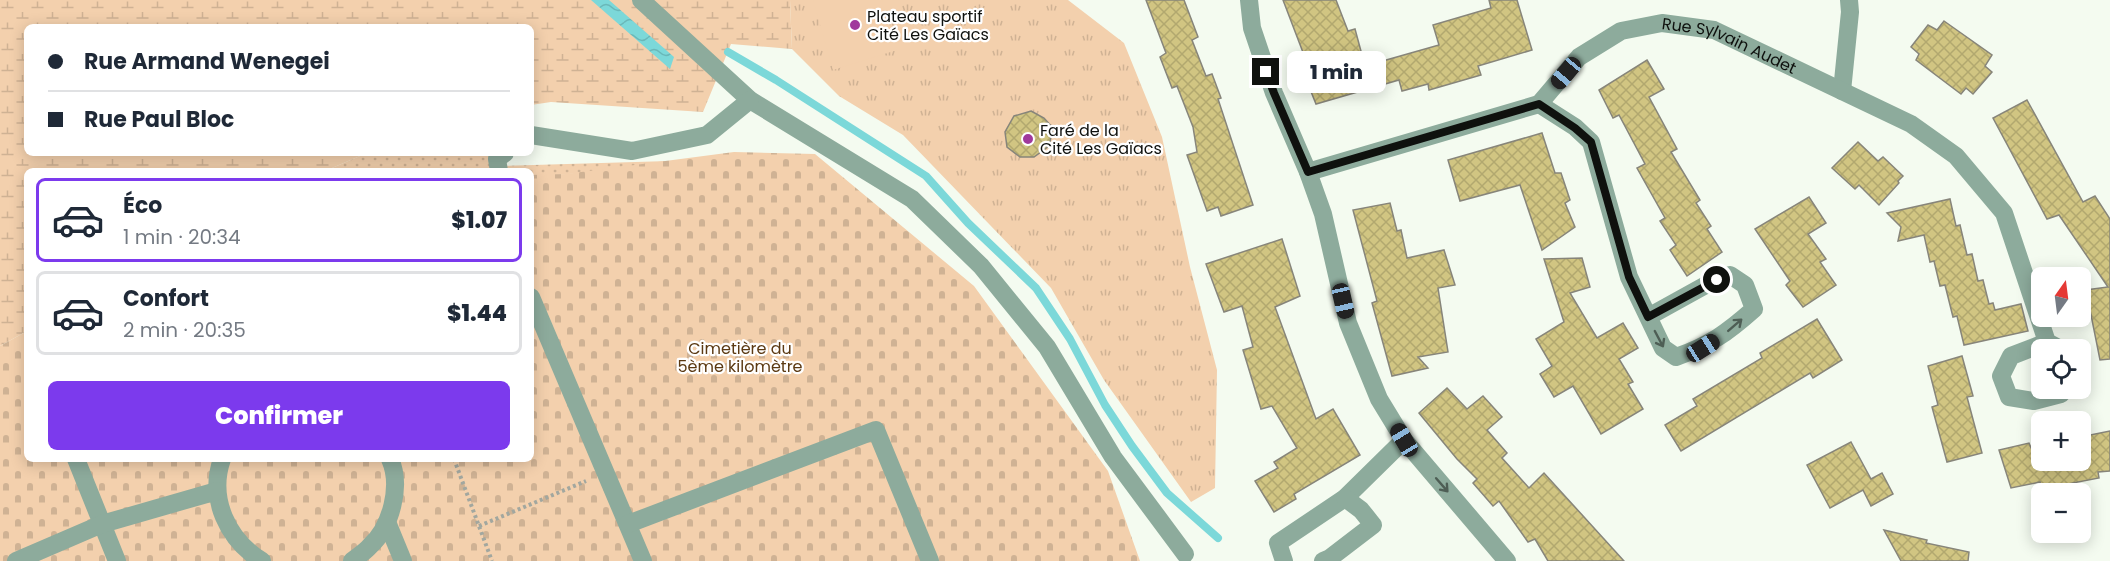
<!DOCTYPE html>
<html lang="fr">
<head>
<meta charset="utf-8">
<style>
  :root { --surface:#fff; --page:#f6f6f7; --text:#1f2937; --muted:#747a83; --line:#e0e1e3; --accent:#7c3aed }
  body { margin:0; font-family:Poppins,sans-serif; background:var(--page); color:var(--text); height:100vh; display:flex; flex-direction:column; font-size:22px; white-space:nowrap }
  * { box-sizing:border-box; margin:0 }
  p { font-size:20px; color:var(--muted) }
  .icon { flex:none; width:33px; height:33px; fill:none; stroke:currentColor; stroke-width:2; stroke-linecap:round; stroke-linejoin:round }
  .map { position:relative; flex:1; overflow:hidden }
  .side { position:absolute; left:24px; top:168px; width:510px; height:294px; display:flex; flex-direction:column; background:var(--surface); border-radius:9px; box-shadow:0 3px 15px #0003 }
  .side>* { flex:none }
  .hud { position:absolute; left:24px; top:24px; width:510px; height:132px; border-radius:9px; box-shadow:0 3px 15px #0003; display:grid; align-content:center; height:132px; padding:0 24px; background:var(--surface) }
  .needle { width:39px; rotate:14deg }
  .fabs { position:absolute; left:2031px; top:267px; display:grid; gap:12px }
  .fabs a { display:grid; place-items:center; width:60px; height:60px; border-radius:9px; background:var(--surface); box-shadow:0 3px 15px #0003; font-size:30px }
  .end { position:absolute; width:27px; height:27px; margin:-14px; border:8px solid #0f110e; background:#fff; box-shadow:0 0 0 3px #fff }
  .from { border-radius:50% }
  .bubble { position:absolute; height:42px; border-radius:9px; background:var(--surface); box-shadow:0 3px 15px #0003; font-size:20px; font-weight:800; line-height:42px; text-align:center }
  .car { position:absolute; width:18px; height:36px; margin:-18px -9px; border-radius:8px; box-shadow:0 0 4px 2px #0007; background:linear-gradient(#222 24%,#8ab4d8 0 40%,#222 0 76%,#8ab4d8 0 86%,#222 0) }
  .hud b { display:flex; align-items:center; gap:21px; height:57px; font-size:22px }
  .hud b+b { border-top:2px solid var(--line) }
  .hud i { width:15px; height:15px; background:var(--text) }
  ul { padding:10px 0 0; list-style:none }
  li { display:flex; align-items:center; gap:18px; height:84px; margin:0 12px 9px; padding:0 12px; border:3px solid var(--line); border-radius:9px }
  li div { flex:1 }
  li b { display:block; font-size:22px }
  li em { font-style:normal; font-weight:800 }
  li.active { border-color:var(--accent) }
  li>.icon { width:54px; height:54px; stroke-width:1.5 }
  .primary-button { display:flex; gap:12px; margin-top:auto; padding:12px 24px }
  .primary-button a { flex:1; height:69px; border-radius:9px; background:var(--accent); color:#fff; font-size:24px; font-weight:800; line-height:69px; text-align:center }
  .map>svg:first-child { display:block }
</style>
</head>
<body>
<div class="map">
<svg width="2110" height="561" viewBox="0 0 2110 561">
  <defs>
    <pattern id="grass-dots" width="8" height="8" patternUnits="userSpaceOnUse" patternTransform="scale(1.5)"><rect width="8" height="8" fill="#f3d0ad"/><path d="M2 2h.1M6 6h.1" fill="none" stroke="#cfb294" stroke-width="1.8" stroke-linecap="round"/></pattern>
    <pattern id="wetland-marsh" width="20" height="14" patternUnits="userSpaceOnUse" patternTransform="scale(1.5)"><rect width="20" height="14" fill="#f3d0ad"/><path d="M1 5h8M5 5V1M11 12h8M15 12V8" fill="none" stroke="#cfb294"/></pattern>
    <pattern id="cemetery-stones" width="16" height="16" patternUnits="userSpaceOnUse" patternTransform="scale(1.5)"><rect width="16" height="16" fill="#f3d0ad"/><path d="M2 7V4a2 2 0 0 1 4 0v3zM10 15v-3a2 2 0 0 1 4 0v3z" fill="#cfb294"/></pattern>
    <pattern id="park-tufts" width="24" height="20" patternUnits="userSpaceOnUse" patternTransform="scale(1.5)"><rect width="24" height="20" fill="#f3d0ad"/><path d="M3 7l-1-3M5 7V3M7 7l1-3M15 17l-1-3M17 17v-4M19 17l1-3" fill="none" stroke="#cfb294"/></pattern>
    <pattern id="water-waves" width="16" height="10" patternUnits="userSpaceOnUse" patternTransform="scale(1.5)"><rect width="16" height="10" fill="#7cd8d9"/><path d="M0 5q4-4 8 0t8 0" fill="none" stroke="#6ab8b9"/></pattern>
    <pattern id="building-cross-hatch" width="8" height="8" patternUnits="userSpaceOnUse" patternTransform="scale(1.5)"><rect width="8" height="8" fill="#d1c582"/><path d="M0 0l8 8M0 8l8-8" fill="none" stroke="#b2a86f"/></pattern>
  </defs>
  <rect width="100%" height="100%" fill="#f4fbf0"/>
  <polygon fill="url(#grass-dots)" points="367,153 489,153 503,166 669,161 722,162 531,177 531,171 325,171"/>
  <polygon fill="url(#wetland-marsh)" points="0,0 790,0 792,49 731,44 703,112 551,102 531,105 531,27 27,27 27,153 367,153 325,171 27,171 27,331 0,346"/>
  <polygon fill="url(#cemetery-stones)" points="734,152 815,154 974,286 1108,471 1140,561 0,561 0,346 27,331 27,459 531,459 531,175 566,174"/>
  <polygon fill="url(#park-tufts)" points="790,0 1068,0 1124,43 1162,137 1190,267 1217,370 1215,488 1191,502 1104,380 1051,288 903,135 839,96 792,49"/>
  <polygon fill="#f3d0ad" points="813,0 882,0 897,50 833,70"/>
  <polygon fill="url(#water-waves)" points="591,0 609,0 674,57 670,69"/>
  <g fill="none" stroke-linecap="round" stroke-linejoin="round">
    <polyline stroke="#7cd8d9" stroke-width="8" points="728,52 776,80 926,176 968,223 1036,288 1070,339 1105,405 1132,446 1167,493 1218,538"/>
  </g>
  <g fill="url(#building-cross-hatch)" stroke="#87857a" stroke-width="1.5">
    <polygon points="1146,0 1184,0 1198,37 1192,40 1206,76 1212,74 1221,98 1218,99 1253,205 1221,216 1218,207 1207,211 1187,155 1197,152 1193,127 1177,86 1172,88 1160,57 1166,53"/>
    <polygon points="1283,0 1336,0 1348,31 1355,29 1365,66 1439,45 1433,25 1491,8 1489,0 1517,0 1532,50 1478,66 1481,75 1429,90 1428,84 1402,91 1399,80 1316,104 1306,79 1312,76"/>
    <polygon points="1944,21 1992,55 1985,66 1992,72 1973,94 1966,88 1961,94 1916,60 1919,54 1911,47 1928,25 1937,30"/>
    <polygon points="1647,60 1664,89 1649,97 1677,149 1671,152 1700,200 1696,203 1711,226 1707,229 1722,252 1687,276 1670,250 1676,245 1660,221 1665,218 1637,168 1645,164 1619,115 1613,118 1599,90"/>
    <polygon points="2027,100 2083,202 2095,196 2110,219 2110,359 2100,360 2086,290 2108,287 2059,215 2047,219 1993,118"/>
    <polygon points="1031,111 1044,118 1053,128 1049,146 1034,157 1020,157 1007,147 1005,132 1014,116"/>
    <polygon points="1542,133 1555,173 1561,173 1570,200 1565,203 1575,227 1542,250 1520,185 1460,201 1448,160"/>
    <polygon points="1858,142 1878,161 1883,157 1903,176 1898,181 1899,183 1879,205 1859,185 1855,189 1832,168"/>
    <polygon points="1809,197 1826,223 1808,234 1826,259 1820,262 1836,285 1803,307 1786,285 1790,281 1755,229"/>
    <polygon points="1950,199 1956,226 1960,225 1967,255 1972,254 1978,281 1983,280 1989,304 1993,303 1995,310 2021,304 2028,331 1964,345 1957,316 1953,317 1945,285 1940,286 1934,261 1930,262 1924,235 1898,241 1901,227 1887,213"/>
    <polygon points="1390,203 1397,231 1401,230 1407,258 1444,250 1455,285 1438,288 1448,352 1418,357 1428,368 1392,376 1372,303 1377,301 1353,210"/>
    <polygon points="1282,239 1300,296 1275,307 1316,419 1333,409 1360,455 1294,494 1296,499 1274,512 1255,481 1278,468 1274,462 1297,448 1272,406 1261,409 1243,350 1253,347 1242,306 1224,312 1206,264"/>
    <polygon points="1582,258 1590,287 1570,293 1597,338 1623,323 1638,348 1619,359 1633,382 1628,384 1643,409 1601,434 1573,386 1554,397 1540,374 1552,366 1536,339 1564,322 1544,259"/>
    <polygon points="1817,319 1842,360 1813,378 1810,373 1681,451 1665,425 1697,406 1693,399 1762,358 1760,353"/>
    <polygon points="1962,356 1973,396 1967,397 1982,453 1947,462 1932,407 1938,405 1928,366"/>
    <polygon points="1447,388 1467,409 1483,396 1502,417 1487,430 1507,453 1502,458 1529,488 1544,473 1624,561 1548,561 1535,539 1528,542 1499,501 1493,506 1473,483 1477,479 1457,459 1419,413"/>
    <polygon points="2110,431 2110,471 2098,472 2099,478 2042,489 2040,482 2011,488 1999,450 2029,443 2032,450 2042,448 2042,460 2080,460 2080,442 2087,441 2085,436"/>
    <polygon points="1851,442 1871,479 1882,473 1893,494 1871,506 1863,490 1830,508 1807,465"/>
    <polygon points="1884,530 1927,540 1926,543 1969,552 1968,561 1901,561"/>
  </g>
  <g fill="none" stroke-linecap="round" stroke-linejoin="round">
    <g stroke="#a2a79f" stroke-width="4" stroke-dasharray="3 3" stroke-linecap="butt">
      <polyline points="454,459 492,561"/>
      <polyline points="479,526 586,481"/>
    </g>
    <g stroke="#8dab9c" stroke-width="18">
      <polyline points="641,0 750,100 912,199 981,266 1047,347 1113,457 1185,554"/>
      <polyline points="1249,0 1252,28 1274,93 1308,172 1323,214 1348,323 1379,399 1404,440 1507,561"/>
      <polyline points="1842,91 1850,12 1849,0"/>
      <path d="M1539 104 1575 127 1591 142 1629 277 1663 348 1676 357C1710 345 1727 333 1754 309L1745 285 1730 275 1704 286 1648 317"/>
      <polyline points="531,135 632,151 707,135 750,100"/>
      <polyline points="499,171 497,159 505,153"/>
      <path id="s1" d="M1308 172 1539 104 1579 57 1621 31 1662 23 1714 30 1911 124 1956 156 2004 213 2047 342 2062 350"/>
      <polyline points="531,297 643,561"/>
      <polyline points="2047,342 2011,356 2001,376 2009,397 2034,401 2061,394 2065,388"/>
      <polyline points="76,459 117,561"/>
      <path d="M222 459C208 499 228 540 262 561"/>
      <polyline points="387,522 403,561"/>
      <polyline points="628,524 876,430 930,561"/>
      <polyline points="16,561 102,524 217,491"/>
      <path d="M352 561C358 556 365 552 370 546 391 527 402 486 390 459"/>
      <polyline points="1284,561 1278,543 1345,498 1404,440"/>
      <polyline points="1323,561 1330,558 1373,525 1361,510 1345,498"/>
    </g>
  </g>
  <defs><path id="oneway-shaft" d="M-6 0H5M1.5-3L5.5 0L1.5 3" fill="none" stroke-width="1.6" stroke-linecap="round" stroke-linejoin="round" transform="scale(1.5)"/></defs>
  <g stroke="#4e5e55">
    <use href="#oneway-shaft" transform="translate(1735 325) rotate(-41)"/>
    <use href="#oneway-shaft" transform="translate(1659 339) rotate(62)"/>
    <use href="#oneway-shaft" transform="translate(1442 485) rotate(49)"/>
  </g>
  <g fill="none" stroke-linecap="round" stroke-linejoin="round">
    <polyline stroke="#0f110e" stroke-width="8" points="1266,72 1274,93 1308,172 1539,104 1575,128 1591,142 1629,277 1648,317 1717,280"/>
  </g>
  <g fill="#a0399c" stroke="#fff" stroke-width="2">
    <circle cx="855" cy="25" r="6"/>
    <circle cx="1028" cy="139" r="6"/>
  </g>
  <g text-anchor="middle" dominant-baseline="central" stroke-width="4.5" stroke-linejoin="round" paint-order="stroke">
    <g font-size="16" fill="#0f110e" stroke="#fff" text-anchor="start">
      <text x="867" y="16">Plateau sportif<tspan x="867" dy="18">Cité Les Gaïacs</tspan></text>
      <text x="1040" y="130">Faré de la<tspan x="1040" dy="18">Cité Les Gaïacs</tspan></text>
    </g>
    <g font-size="16" fill="#0f110e" stroke="#fff">
      <text stroke="none"><textPath href="#s1" startOffset="465">Rue Sylvain Audet</textPath></text>
    </g>
    <g font-size="16" fill="#5b3912" stroke="#fff">
      <text x="740" y="348">Cimetière du<tspan x="740" dy="18">5ème kilomètre</tspan></text>
    </g>
  </g>
</svg>
<div class="fabs">
<a><svg class="needle" viewBox="-14 -14 28 28"><path d="M0-13l5 13h-10z" fill="#e53935"/><path d="M0 13l5-13h-10z" fill="#747a83"/></svg></a>
<a><svg class="icon" aria-label="locate" viewBox="0 0 24 24"><circle cx="12" cy="12" r="6"/><path d="M12 2v4M12 18v4M2 12h4M18 12h4"/></svg></a>
<a>+</a>
<a>−</a>
</div>
<i class="end from" style="left:1717px;top:280px"></i>
<i class="end" style="left:1266px;top:72px"></i>
<div class="bubble" style="left:1287px;top:51px;width:99px">1 min</div>
<i class="car" style="left:1566px;top:73px;rotate:220deg"></i>
<i class="car" style="left:1343px;top:301px;rotate:167deg"></i>
<i class="car" style="left:1703px;top:348px;rotate:58deg"></i>
<i class="car" style="left:1404px;top:440px;rotate:329deg"></i>
<div class="hud">
<b><i class="from"></i>Rue Armand Wenegei</b>
<b><i></i>Rue Paul Bloc</b>
</div>
<section class="side">
<ul>
<li class="active"><svg class="icon" aria-label="car" viewBox="0 0 24 24"><path d="M5 17H2v-5l4-1 3-4h7l3 4 3 1v5h-3M9 17h6M6 11h13"/><circle cx="7" cy="17" r="2"/><circle cx="17" cy="17" r="2"/></svg><div><b>Éco</b><p>1 min · 20:34</p></div><em>$1.07</em></li>
<li><svg class="icon" aria-label="car" viewBox="0 0 24 24"><path d="M5 17H2v-5l4-1 3-4h7l3 4 3 1v5h-3M9 17h6M6 11h13"/><circle cx="7" cy="17" r="2"/><circle cx="17" cy="17" r="2"/></svg><div><b>Confort</b><p>2 min · 20:35</p></div><em>$1.44</em></li>
</ul>
<div class="primary-button"><a>Confirmer</a></div>
</section>
</div>
</body>
</html>
